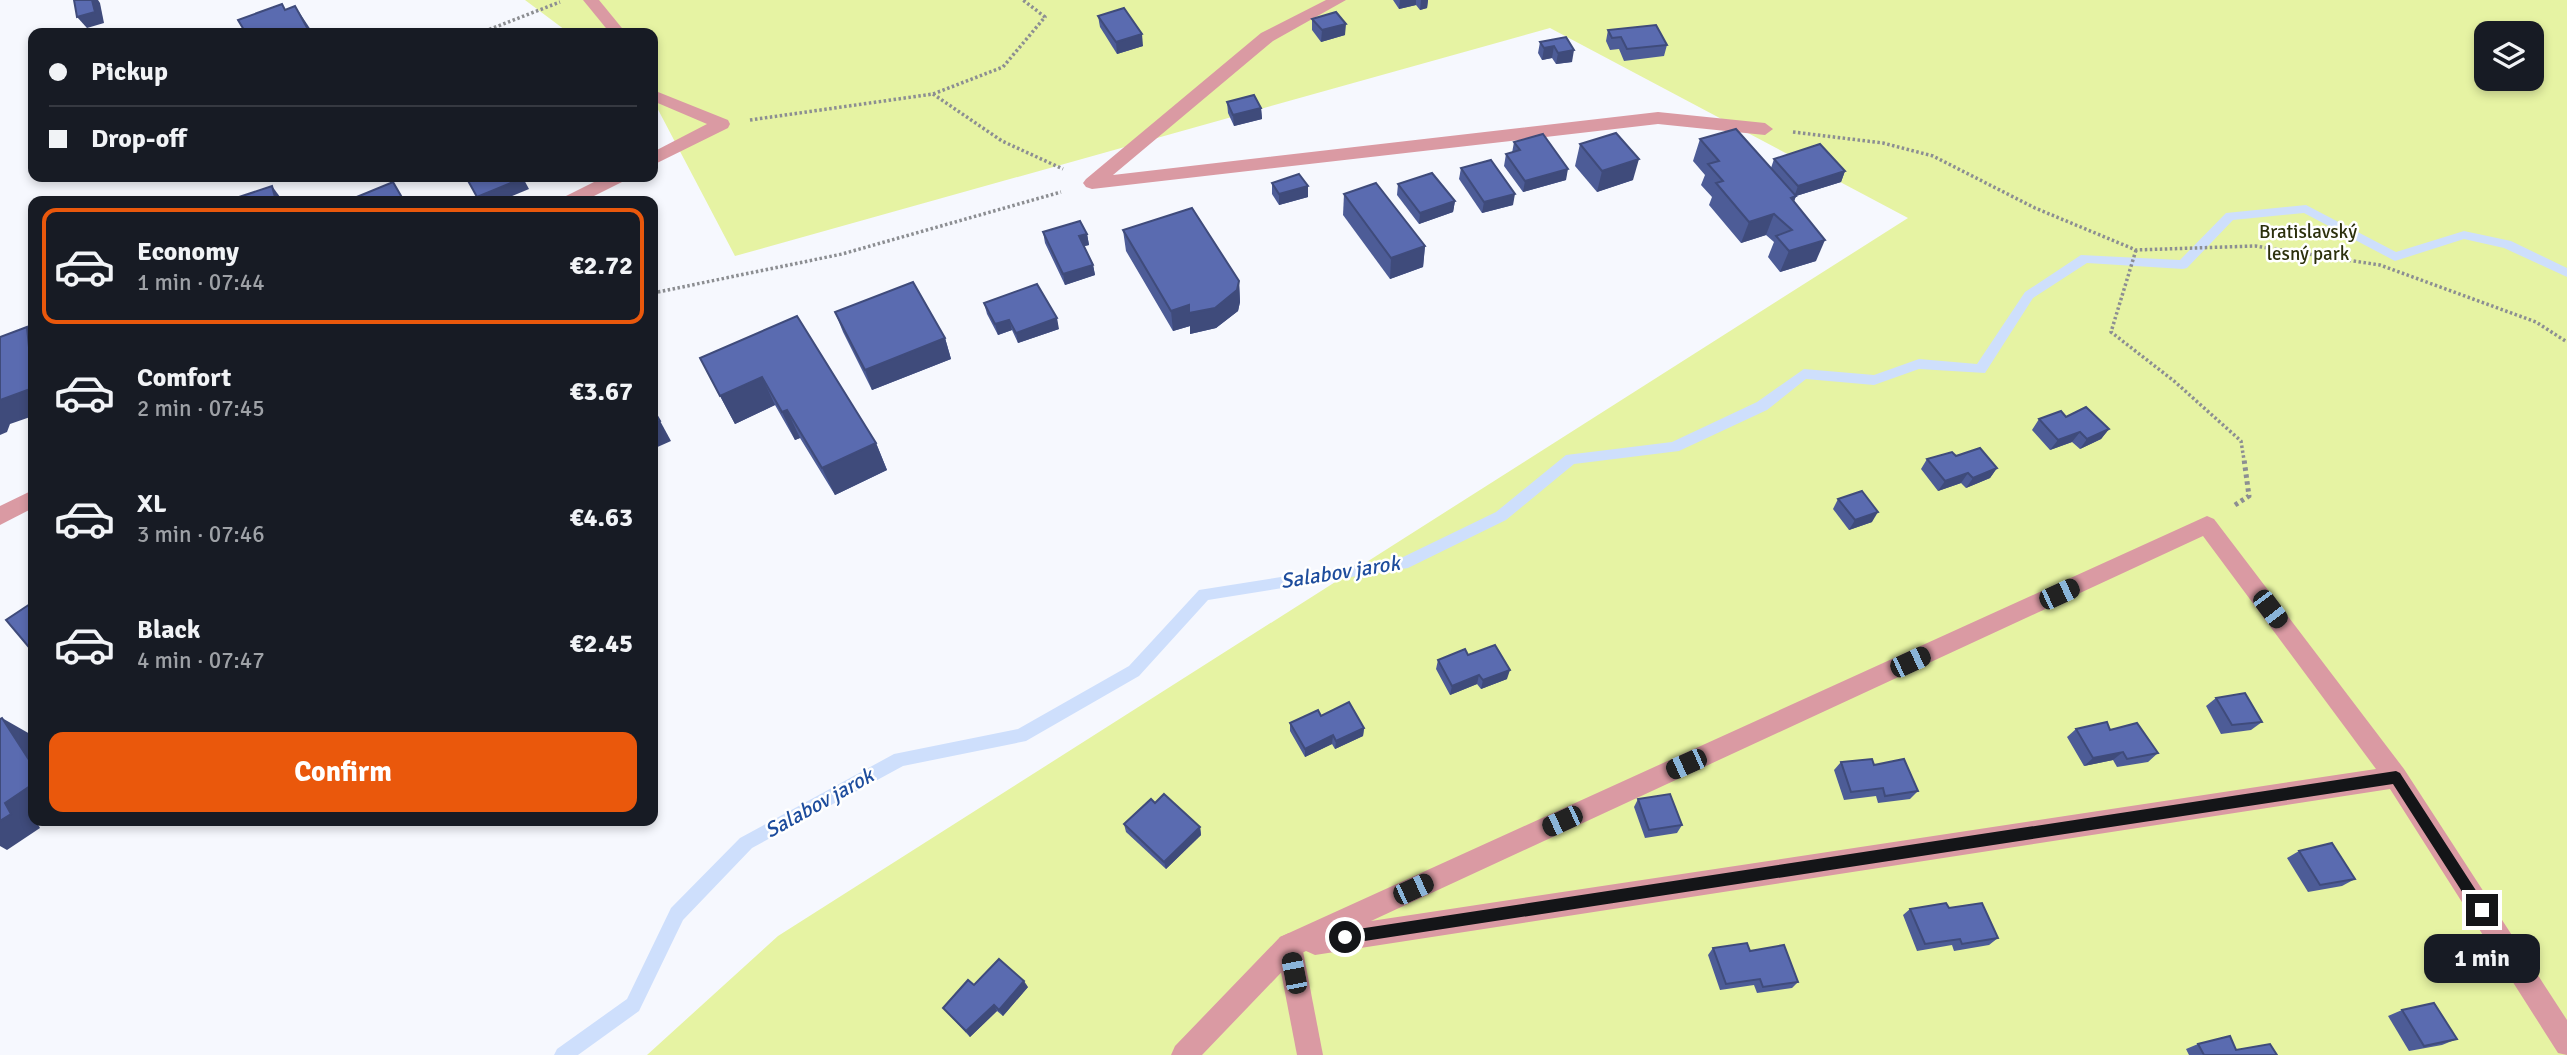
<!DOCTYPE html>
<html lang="en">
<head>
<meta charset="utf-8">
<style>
  :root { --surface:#171b24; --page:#242831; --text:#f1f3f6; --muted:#9ea1a6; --line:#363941; --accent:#ea580c }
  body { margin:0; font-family:Signika,sans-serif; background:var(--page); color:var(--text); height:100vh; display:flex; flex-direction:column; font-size:26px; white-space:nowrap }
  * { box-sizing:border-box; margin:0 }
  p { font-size:23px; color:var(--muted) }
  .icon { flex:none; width:38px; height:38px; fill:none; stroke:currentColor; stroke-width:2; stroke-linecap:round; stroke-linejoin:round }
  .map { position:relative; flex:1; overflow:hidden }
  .details { position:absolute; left:28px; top:196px; width:630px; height:630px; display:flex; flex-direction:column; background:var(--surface); border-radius:14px; box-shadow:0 4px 10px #0003 }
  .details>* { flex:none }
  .hud { position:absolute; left:28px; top:28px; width:630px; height:154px; border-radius:14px; box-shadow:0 4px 10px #0003; display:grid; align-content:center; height:154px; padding:0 21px; background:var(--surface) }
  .controls { position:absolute; left:2474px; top:21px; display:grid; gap:14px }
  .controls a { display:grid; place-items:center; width:70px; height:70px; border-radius:14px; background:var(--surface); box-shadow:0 4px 10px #0003; font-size:35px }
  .end { position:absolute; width:32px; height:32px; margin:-16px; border:9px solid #141518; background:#fff; box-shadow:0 0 0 4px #fff }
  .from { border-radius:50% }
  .bubble { position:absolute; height:49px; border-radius:14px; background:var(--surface); box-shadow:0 4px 10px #0003; font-size:23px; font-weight:700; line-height:49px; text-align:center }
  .car { position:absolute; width:21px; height:42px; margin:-21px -10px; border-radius:9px; box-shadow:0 0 5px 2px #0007; background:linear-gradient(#222 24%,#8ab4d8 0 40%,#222 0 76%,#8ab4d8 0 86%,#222 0) }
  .hud b { display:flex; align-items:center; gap:24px; height:66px; font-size:26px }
  .hud b+b { border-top:2px solid var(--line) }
  .hud i { width:18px; height:18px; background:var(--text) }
  ul { padding:12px 0 0; list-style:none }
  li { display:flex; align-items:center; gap:21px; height:116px; margin:0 14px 10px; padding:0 7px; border:4px solid transparent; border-radius:14px }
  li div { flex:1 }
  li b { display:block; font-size:26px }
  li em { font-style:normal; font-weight:700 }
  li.current { border-color:var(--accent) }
  li>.icon { width:63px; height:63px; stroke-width:1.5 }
  .action { display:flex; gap:14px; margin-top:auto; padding:14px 21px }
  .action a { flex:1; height:80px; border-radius:14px; background:var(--accent); color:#fff; font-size:28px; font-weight:700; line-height:80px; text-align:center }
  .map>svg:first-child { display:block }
</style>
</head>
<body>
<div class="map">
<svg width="2567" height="1055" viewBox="0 0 2567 1055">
  <rect width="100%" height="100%" fill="#f6f8fe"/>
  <path fill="#e6f3a3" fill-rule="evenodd" d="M525 0H2567V1055H647L778 936 1908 218 1550 28 735 256 653 100V33H569ZM2487 33H2532V79H2487Z"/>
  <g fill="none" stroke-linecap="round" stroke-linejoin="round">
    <polygon fill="#cedffc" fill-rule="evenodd" points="2306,205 2396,252 2464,231 2511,241 2567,268 2567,277 2504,248 2464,239 2395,261 2304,213 2233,220 2187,268 2183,269 2087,263 2033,298 1985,373 1919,369 1874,385 1806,379 1767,410 1679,451 1574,464 1506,520 1408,568 1208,600 1139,676 1026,741 903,766 752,848 683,920 639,1011 578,1055 554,1055 557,1049 627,999 671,908 740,838 894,754 1018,729 1129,666 1199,590 1401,558 1496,512 1566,455 1672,442 1757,402 1804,369 1874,375 1919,359 1977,364 2025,292 2081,255 2180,260 2226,213"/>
    <g stroke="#8c8e92" stroke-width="3.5" stroke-dasharray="2.5 2.5" stroke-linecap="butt">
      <polyline points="480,33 560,2"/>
      <polyline points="933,94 1002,141 1063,169"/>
      <polyline points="750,120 933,94 1003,67 1045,17 1023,0"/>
      <polyline points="1793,132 1883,143 1933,156 2035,208 2136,250 2255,246 2380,265 2536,322 2567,342"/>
      <polyline points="2136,250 2111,332 2174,381 2241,441 2244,460"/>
      <polyline points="653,293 842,254 1061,192"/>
    </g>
    <polyline stroke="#8c8e92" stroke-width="5" stroke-dasharray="3.5 3.5" stroke-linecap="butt" points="2235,505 2249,496 2244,459"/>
    <g fill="#da9aa3" fill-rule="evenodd">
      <polygon points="1326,0 1346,0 1273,41 1113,175 1658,112 1765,123 1773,129 1765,135 1658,124 1092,189 1086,187 1083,183 1086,179 1261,33"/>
      <path d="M2207 516 2214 519 2404 769 2567 1020V1055L2558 1053 2390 789 1315 955 1306 951 1298 955 1202 1055H1171L1175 1046 1280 937ZM2203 536 2376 769 1371 921Z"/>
    </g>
    <g fill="#da9aa3" fill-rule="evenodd">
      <polygon points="583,0 599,0 626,33 610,33"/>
      <polygon points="653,90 728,120 730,124 728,128 653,165 653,152 707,124 653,101"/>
      <polygon points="604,177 627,177 624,181 584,201 561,201 564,197"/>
      <polygon points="33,490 33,508 0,525 0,506"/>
      <polygon points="1289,933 1298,937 1302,946 1323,1055 1297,1055 1276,946 1280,937"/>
    </g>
  </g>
  <g fill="#4d5c97">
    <polygon points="1393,0 1428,0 1427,8 1420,10 1416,5 1399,9"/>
    <polygon points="1098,16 1143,46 1117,54 1100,27"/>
    <polygon points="1312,19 1345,35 1321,42 1312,30"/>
    <polygon points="1608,30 1667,45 1664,56 1624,61 1619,49 1610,50 1606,41"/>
    <polygon points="1566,37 1572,62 1556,64 1552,58 1542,60 1538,53 1540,42"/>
    <polygon points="1227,102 1261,108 1262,119 1234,126 1228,113"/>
    <polygon points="1700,139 1771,168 1774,159 1845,171 1841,182 1796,196 1794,201 1816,261 1780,272 1768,257 1774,242 1766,235 1741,243 1709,205 1712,197 1701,185 1705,175 1693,161"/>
    <polygon points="1514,142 1566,180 1523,192 1504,166 1506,154 1512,153"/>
    <polygon points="1580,144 1633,180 1597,192 1575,166"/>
    <polygon points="1461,168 1513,205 1482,213 1459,179"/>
    <polygon points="1272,183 1308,186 1308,197 1279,205 1272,194"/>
    <polygon points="1398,184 1455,201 1453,212 1419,224 1397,195"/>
    <polygon points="1344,194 1425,246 1423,267 1390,279 1343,215"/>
    <polygon points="1123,230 1239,281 1240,302 1238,311 1216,328 1190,334 1190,326 1173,331 1126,251"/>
    <polygon points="1043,232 1087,234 1089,245 1084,246 1093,265 1095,275 1065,285 1045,243"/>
    <polygon points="984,303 1059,329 1018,343 1012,330 998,335 987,314"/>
    <polygon points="835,312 945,338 951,359 872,390 843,332"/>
    <polygon points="797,316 876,443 887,470 835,495 800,438 795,440 775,405 735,424 700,358"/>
    <polygon points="2066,417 2109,429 2101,439 2080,449 2072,442 2050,450 2032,430 2039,419"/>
    <polygon points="1956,456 1997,468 1990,478 1966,488 1961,483 1938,491 1921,469 1927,459"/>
    <polygon points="1838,499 1872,522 1849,530 1833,509"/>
    <polygon points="1468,655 1507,679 1481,689 1477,684 1450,695 1436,669 1438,660"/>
    <polygon points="2216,698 2262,722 2251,730 2221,734 2206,706"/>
    <polygon points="1321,716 1364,728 1363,736 1335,749 1332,744 1305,757 1290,731 1290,723"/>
    <polygon points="2076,729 2110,730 2158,753 2148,762 2117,767 2113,760 2084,766 2067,737"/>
    <polygon points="1841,762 1874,765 1918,791 1910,799 1878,803 1876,796 1844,800 1834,770"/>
    <polygon points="1638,799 1682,825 1677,833 1645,838 1634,807"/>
    <polygon points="1155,803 1200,827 1201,835 1166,869 1126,832 1124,824"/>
    <polygon points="2299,851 2355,879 2342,886 2308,892 2287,858"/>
    <polygon points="1949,908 1998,938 1989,945 1954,951 1952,945 1917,951 1903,915 1910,909"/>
    <polygon points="1713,948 1750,951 1798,982 1792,988 1757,993 1754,985 1720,990 1708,955"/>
    <polygon points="974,985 1028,987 1003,1016 997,1011 970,1037 943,1008"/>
    <polygon points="2402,1010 2457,1039 2442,1045 2409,1051 2388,1016"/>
    <polygon points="2198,1044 2236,1050 2277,1055 2189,1055 2186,1049"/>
  </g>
  <g fill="#3f4b7b">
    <polygon points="92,0 98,0 100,3 104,23 87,28 77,17"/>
    <polygon points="1400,0 1416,0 1416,5 1399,9"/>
    <polygon points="1421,0 1428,0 1427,8 1420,10"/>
    <polygon points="295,6 313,33 310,33"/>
    <polygon points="1346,24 1345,35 1321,42 1322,30"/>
    <polygon points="1142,34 1143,46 1117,54 1116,42"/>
    <polygon points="1554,46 1552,58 1542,60 1544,48"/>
    <polygon points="1574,50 1572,62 1556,64 1558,53"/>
    <polygon points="1261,108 1262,119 1234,126 1233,115"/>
    <polygon points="1639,159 1633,180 1597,192 1602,171"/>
    <polygon points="1568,169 1566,180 1523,192 1525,181"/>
    <polygon points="1845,171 1841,182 1796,196 1788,218 1791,198 1794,197 1798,186"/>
    <polygon points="523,178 529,189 500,201 480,201 477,197"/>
    <polygon points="272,186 283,201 276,201"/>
    <polygon points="1308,186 1308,197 1279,205 1279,194"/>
    <polygon points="1515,194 1513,205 1482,213 1484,202"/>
    <polygon points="1455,201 1453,212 1419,224 1420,213"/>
    <polygon points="1774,214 1766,235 1741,243 1749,222"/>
    <polygon points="1087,234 1089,245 1081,247 1079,236"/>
    <polygon points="1825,240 1816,261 1780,272 1789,251"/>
    <polygon points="1425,246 1423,267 1390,279 1391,258"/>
    <polygon points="1093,265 1095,275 1065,285 1063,274"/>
    <polygon points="1239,281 1240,302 1238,311 1216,328 1190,334 1190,326 1173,331 1171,311 1189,305"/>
    <polygon points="1057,318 1059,329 1018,343 1016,333"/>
    <polygon points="1009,320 1012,330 998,335 995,324"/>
    <polygon points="27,327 33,333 33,384"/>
    <polygon points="945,338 951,359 872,390 865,370"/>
    <polygon points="762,377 775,405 735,424 720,396"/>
    <polygon points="33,388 33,416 10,424 7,432 0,435 0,400"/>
    <polygon points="653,408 671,441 653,449"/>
    <polygon points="787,410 800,438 795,440 782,412"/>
    <polygon points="2109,429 2101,439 2080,449 2087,439"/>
    <polygon points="2080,432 2072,442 2050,450 2058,440"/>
    <polygon points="876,443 887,470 835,495 822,468"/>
    <polygon points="1997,468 1990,478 1966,488 1973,478"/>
    <polygon points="1968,473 1961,483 1938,491 1945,481"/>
    <polygon points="1878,512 1872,522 1849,530 1855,520"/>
    <polygon points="1510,670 1507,679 1481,689 1483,680"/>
    <polygon points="1479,675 1477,684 1450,695 1452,686"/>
    <polygon points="2,718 30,734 33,740 33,766"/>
    <polygon points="1364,728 1363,736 1335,749 1336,741"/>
    <polygon points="1333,735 1332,744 1305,757 1305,749"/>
    <polygon points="2123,752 2113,760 2084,766 2093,758"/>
    <polygon points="33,784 33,821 36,821 40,828 7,850 0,846 0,821 5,803"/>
    <polygon points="1200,827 1201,835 1166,869 1164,862"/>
    <polygon points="1024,981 1028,987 1003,1016 999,1010"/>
    <polygon points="994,1005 997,1011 970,1037 966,1031"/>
  </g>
  <g fill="#5a6bb0" stroke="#3f4b7b" stroke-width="2">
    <polygon points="74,0 92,0 95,12 77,17"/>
    <polygon points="282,4 285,10 295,6 310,33 236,33 244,30 238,20"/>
    <polygon points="1124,8 1142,34 1116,42 1098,16"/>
    <polygon points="1336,12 1346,24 1322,30 1312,19"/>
    <polygon points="1656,25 1667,45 1627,49 1621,37 1612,38 1608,30"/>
    <polygon points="1566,37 1574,50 1558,53 1554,46 1544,48 1540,42"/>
    <polygon points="1254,95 1261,108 1233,115 1227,102"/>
    <polygon points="1736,129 1796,196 1791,198 1825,240 1789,251 1776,236 1792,230 1774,214 1749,222 1716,183 1723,181 1708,164 1719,161 1700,139"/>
    <polygon points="1616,133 1639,159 1602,171 1580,144"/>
    <polygon points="1543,134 1568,169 1525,181 1506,154 1520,150 1514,142"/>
    <polygon points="1820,144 1845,171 1798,186 1774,159"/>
    <polygon points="1491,160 1515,194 1484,202 1461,168"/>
    <polygon points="1432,173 1455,201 1420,213 1398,184"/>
    <polygon points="1299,174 1308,186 1279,194 1272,183"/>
    <polygon points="466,177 522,177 523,178 477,197"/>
    <polygon points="393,182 404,201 347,201"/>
    <polygon points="1376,183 1425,246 1391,258 1344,194"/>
    <polygon points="272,186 276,201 227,201"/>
    <polygon points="1192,208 1239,281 1237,290 1215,308 1189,313 1189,305 1171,311 1123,230"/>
    <polygon points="1080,221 1087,234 1079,236 1093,265 1063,274 1043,232"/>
    <polygon points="913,282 945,338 865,370 835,312"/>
    <polygon points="1037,284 1057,318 1016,333 1009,320 995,324 984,303"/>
    <polygon points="797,316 876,443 822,468 787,410 782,412 762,377 720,396 700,358"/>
    <polygon points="27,327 33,388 0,400 0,337"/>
    <polygon points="2086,407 2109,429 2087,439 2080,432 2058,440 2039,419 2061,411 2066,417"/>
    <polygon points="653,409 660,421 653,424"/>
    <polygon points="1980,448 1997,468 1973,478 1968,473 1945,481 1927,459 1952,452 1956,456"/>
    <polygon points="1862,491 1878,512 1855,520 1838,499"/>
    <polygon points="33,602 33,652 6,620"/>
    <polygon points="1495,645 1510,670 1483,680 1479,675 1452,686 1438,660 1465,649 1468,655"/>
    <polygon points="2245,693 2262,722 2232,725 2216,698"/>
    <polygon points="1349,702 1364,728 1336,741 1333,735 1305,749 1290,723 1318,710 1321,716"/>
    <polygon points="2,718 33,766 33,784 5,803 11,814 0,821 0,719"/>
    <polygon points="2107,722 2110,730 2137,723 2158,753 2127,759 2123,752 2093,758 2076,729"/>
    <polygon points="1872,759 1874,765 1904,759 1918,791 1885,796 1883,788 1851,792 1841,762"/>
    <polygon points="1164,794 1200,827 1164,862 1124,824 1151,799 1155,803"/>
    <polygon points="1670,794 1682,825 1649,830 1638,799"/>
    <polygon points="2332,843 2355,879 2320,885 2299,851"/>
    <polygon points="1946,903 1949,908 1982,903 1998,938 1962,944 1960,939 1925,944 1910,909"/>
    <polygon points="1747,943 1750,951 1784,945 1798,982 1763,987 1760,979 1726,984 1713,948"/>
    <polygon points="999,959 1024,981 999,1010 994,1005 966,1031 943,1008 968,980 974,985"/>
    <polygon points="2434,1003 2457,1039 2424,1046 2402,1010"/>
    <polygon points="2230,1036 2236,1050 2270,1044 2277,1055 2204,1055 2198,1044"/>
  </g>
  <polygon fill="#141518" points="2396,771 2400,773 2486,906 2486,915 2477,915 2393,784 1345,944 1338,937 1345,931"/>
  <g text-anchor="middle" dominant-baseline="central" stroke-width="5" stroke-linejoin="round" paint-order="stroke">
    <g font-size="19" fill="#2c300c" stroke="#fff">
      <text x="2308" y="232">Bratislavský<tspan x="2308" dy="22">lesný park</tspan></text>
    </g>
    <g font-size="21" font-style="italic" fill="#1e4d9d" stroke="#fff">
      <text transform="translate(1340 572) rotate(-9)">Salabov jarok</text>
      <text transform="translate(819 803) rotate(-29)">Salabov jarok</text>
    </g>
  </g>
</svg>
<div class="controls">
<a><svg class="icon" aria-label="layers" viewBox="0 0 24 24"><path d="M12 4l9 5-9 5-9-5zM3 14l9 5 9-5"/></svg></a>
</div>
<i class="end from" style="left:1345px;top:937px"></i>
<i class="end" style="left:2482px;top:910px"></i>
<div class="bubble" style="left:2424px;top:934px;width:116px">1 min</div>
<i class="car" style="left:2059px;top:594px;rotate:65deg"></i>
<i class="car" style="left:2270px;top:609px;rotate:143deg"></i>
<i class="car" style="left:1910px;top:662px;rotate:65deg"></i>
<i class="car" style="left:1686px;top:764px;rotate:246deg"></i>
<i class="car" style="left:1562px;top:821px;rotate:245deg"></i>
<i class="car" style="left:1413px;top:889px;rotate:65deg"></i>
<i class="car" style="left:1294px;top:973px;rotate:349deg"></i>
<div class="hud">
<b><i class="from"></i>Pickup</b>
<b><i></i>Drop-off</b>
</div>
<section class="details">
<ul>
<li class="current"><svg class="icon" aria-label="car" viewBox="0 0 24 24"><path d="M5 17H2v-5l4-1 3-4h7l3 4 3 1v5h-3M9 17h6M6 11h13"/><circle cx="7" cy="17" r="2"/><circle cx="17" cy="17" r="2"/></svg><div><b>Economy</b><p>1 min · 07:44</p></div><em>€2.72</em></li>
<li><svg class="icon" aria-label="car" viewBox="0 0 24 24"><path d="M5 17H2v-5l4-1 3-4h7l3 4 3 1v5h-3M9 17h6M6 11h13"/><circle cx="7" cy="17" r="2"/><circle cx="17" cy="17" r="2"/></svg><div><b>Comfort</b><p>2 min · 07:45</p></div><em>€3.67</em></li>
<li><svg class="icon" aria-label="car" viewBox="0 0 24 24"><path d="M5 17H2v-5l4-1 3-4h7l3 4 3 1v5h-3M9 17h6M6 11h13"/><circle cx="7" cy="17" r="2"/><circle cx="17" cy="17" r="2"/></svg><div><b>XL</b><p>3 min · 07:46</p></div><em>€4.63</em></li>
<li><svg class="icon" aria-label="car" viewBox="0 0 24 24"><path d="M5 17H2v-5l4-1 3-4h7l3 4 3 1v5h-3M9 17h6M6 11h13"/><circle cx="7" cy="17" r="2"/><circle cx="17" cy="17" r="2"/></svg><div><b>Black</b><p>4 min · 07:47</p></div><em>€2.45</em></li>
</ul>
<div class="action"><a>Confirm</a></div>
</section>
</div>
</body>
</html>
